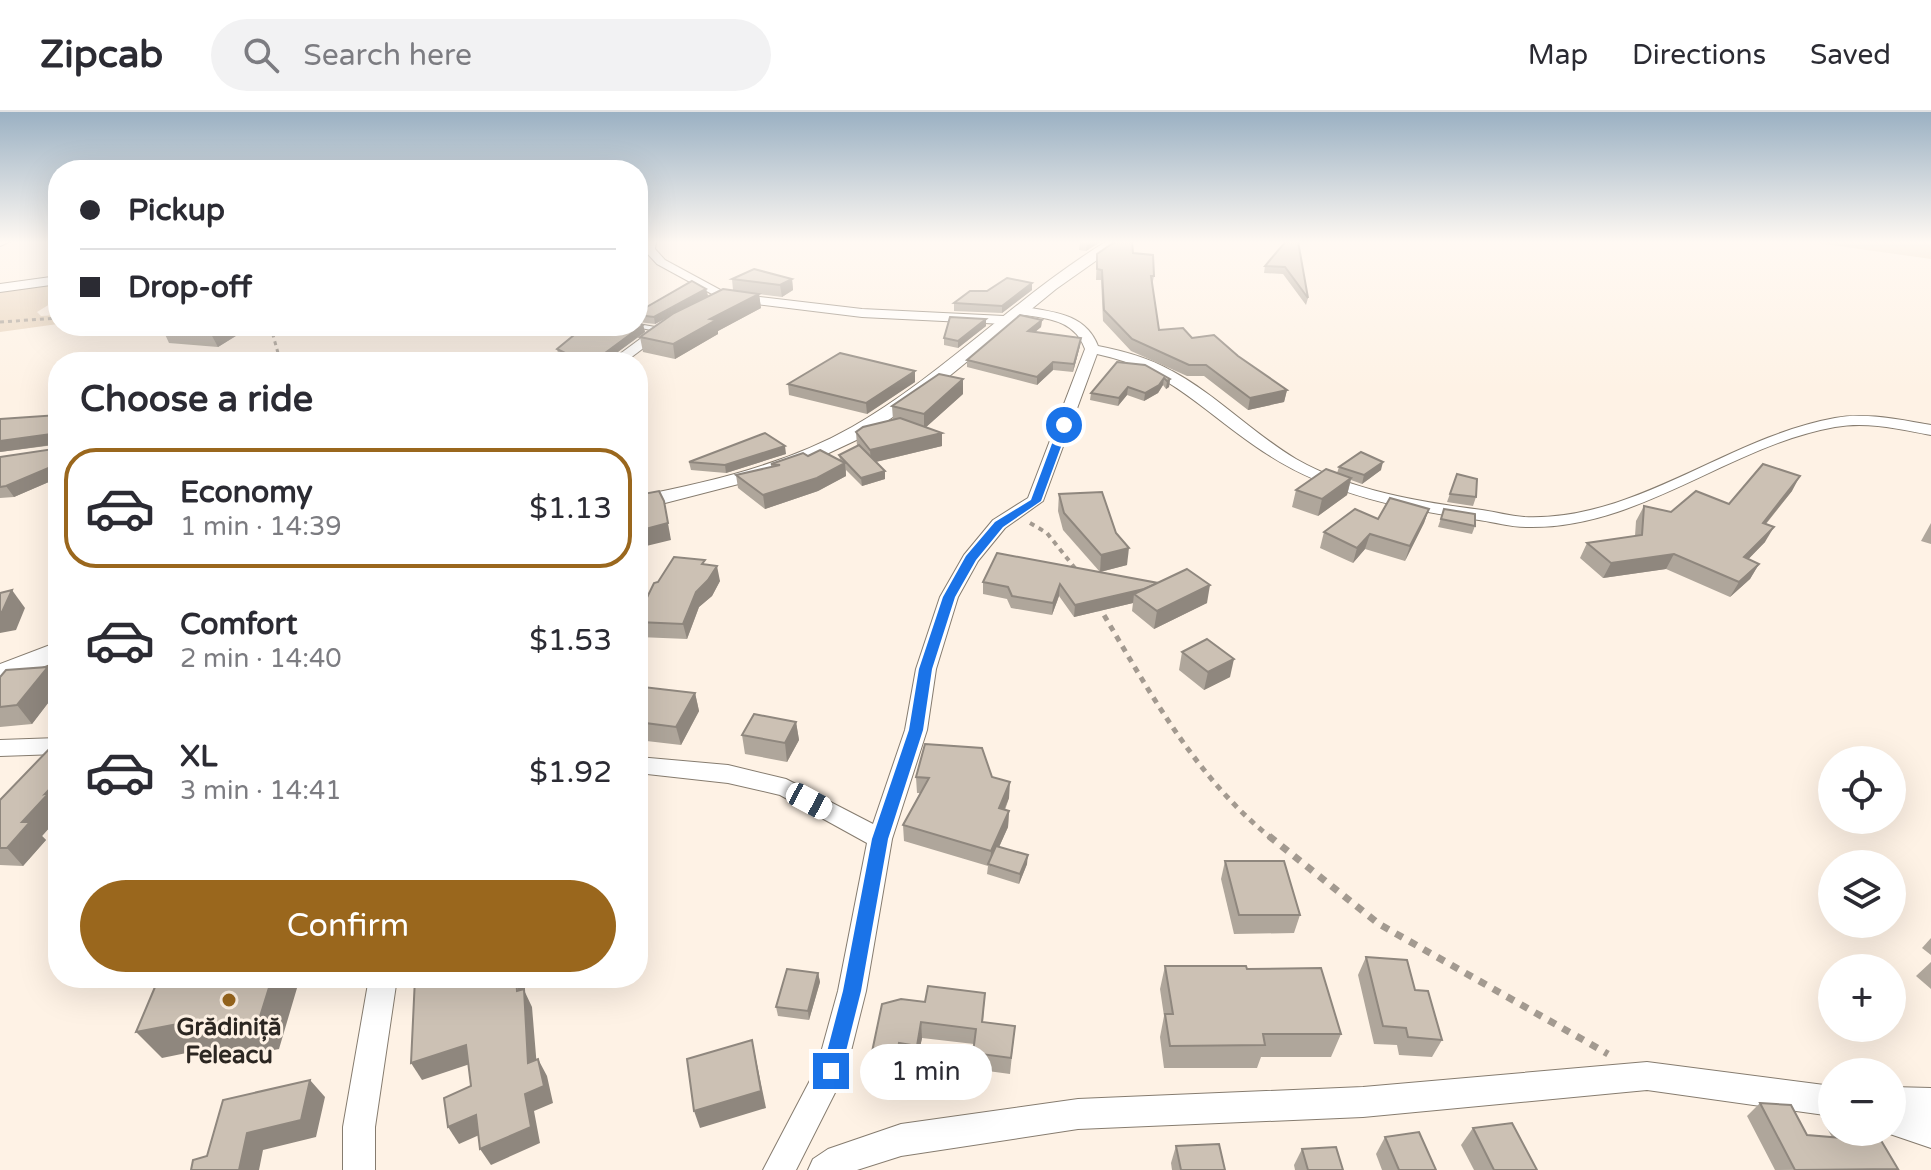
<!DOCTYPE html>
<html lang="en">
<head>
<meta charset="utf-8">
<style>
  :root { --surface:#fff; --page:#f2f2f3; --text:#2b2b33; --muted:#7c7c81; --line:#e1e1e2; --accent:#9a671d }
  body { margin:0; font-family:"Varela Round",sans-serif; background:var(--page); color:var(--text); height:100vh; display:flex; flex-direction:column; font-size:30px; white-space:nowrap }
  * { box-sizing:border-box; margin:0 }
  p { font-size:26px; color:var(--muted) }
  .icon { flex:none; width:44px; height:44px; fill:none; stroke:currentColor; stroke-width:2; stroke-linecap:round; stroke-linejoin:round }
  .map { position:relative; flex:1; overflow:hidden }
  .drawer { position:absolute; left:48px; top:240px; width:600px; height:636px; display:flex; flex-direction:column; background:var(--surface); border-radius:32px; box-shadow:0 8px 32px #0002 }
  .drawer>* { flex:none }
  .top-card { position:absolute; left:48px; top:48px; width:600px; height:176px; border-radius:32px; box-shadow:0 8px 32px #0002; display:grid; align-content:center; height:176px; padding:0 32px; background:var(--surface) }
  .tools { position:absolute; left:1818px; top:634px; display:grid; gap:16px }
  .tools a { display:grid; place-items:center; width:88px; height:88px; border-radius:50%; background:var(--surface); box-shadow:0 8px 32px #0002; font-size:40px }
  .end { position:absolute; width:36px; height:36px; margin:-18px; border:10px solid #1a73e8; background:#fff; box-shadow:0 0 0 4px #fff }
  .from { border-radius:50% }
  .bubble { position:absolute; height:56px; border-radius:28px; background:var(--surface); box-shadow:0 8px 32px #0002; font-size:26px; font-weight:600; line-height:56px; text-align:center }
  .car { position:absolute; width:24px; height:48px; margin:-24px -12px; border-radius:10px; box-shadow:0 0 6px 2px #0007; background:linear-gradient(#fff 24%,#345 0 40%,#fff 0 76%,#345 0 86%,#fff 0) }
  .top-card b { display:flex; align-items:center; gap:28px; height:76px; font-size:30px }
  .top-card b+b { border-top:2px solid var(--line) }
  .top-card i { width:20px; height:20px; background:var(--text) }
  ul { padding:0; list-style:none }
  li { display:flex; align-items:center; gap:24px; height:120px; margin:0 16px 12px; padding:0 16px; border:4px solid transparent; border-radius:32px }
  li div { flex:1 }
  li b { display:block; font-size:30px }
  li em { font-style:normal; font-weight:600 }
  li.current { border-color:var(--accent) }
  li>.icon { width:72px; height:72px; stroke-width:1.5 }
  h2 { padding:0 32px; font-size:36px; line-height:96px }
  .primary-button { display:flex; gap:16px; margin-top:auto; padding:16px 32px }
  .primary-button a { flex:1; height:92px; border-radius:48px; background:var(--accent); color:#fff; font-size:32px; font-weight:600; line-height:92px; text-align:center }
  header { display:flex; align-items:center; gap:48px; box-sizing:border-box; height:112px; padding:0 40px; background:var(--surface); border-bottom:2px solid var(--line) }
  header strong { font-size:38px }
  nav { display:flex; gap:44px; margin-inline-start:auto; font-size:28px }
  .search { width:560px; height:72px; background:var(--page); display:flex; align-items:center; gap:20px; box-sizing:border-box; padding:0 28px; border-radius:44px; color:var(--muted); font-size:30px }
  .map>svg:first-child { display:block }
</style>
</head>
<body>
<header>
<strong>Zipcab</strong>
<div class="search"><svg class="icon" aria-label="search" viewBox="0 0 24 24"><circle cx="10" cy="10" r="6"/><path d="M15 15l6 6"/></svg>Search here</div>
<nav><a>Map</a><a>Directions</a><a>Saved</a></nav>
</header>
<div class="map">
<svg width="1931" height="1058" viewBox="0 0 1931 1058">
  <rect width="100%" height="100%" fill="#fef2e5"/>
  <g fill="#e8d4bd">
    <polygon points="1803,129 1931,129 1931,147"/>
    <polygon points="51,172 58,174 58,187 37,200 41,204 58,203 58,212 0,220 0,173"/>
  </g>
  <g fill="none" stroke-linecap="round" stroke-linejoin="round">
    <defs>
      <polygon id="service" points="638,212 661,216 664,218 661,220 636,215 635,214 638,214"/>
      <g id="minor">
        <polygon points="0,129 11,129 0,134"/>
        <polygon points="646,129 656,129 655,137 665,148 726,181 862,197 1004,204 1010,208 1004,212 862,205 723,188 657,152 643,137"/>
        <polygon points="58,164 58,172 0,180 0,172"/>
        <path d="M1019 194C1050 200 1085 200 1098 234 1124 239 1149 246 1172 259 1217 283 1252 321 1296 347 1352 379 1419 390 1482 398 1496 400 1510 404 1524 405 1635 410 1728 325 1835 306 1866 300 1900 308 1931 313V323C1900 317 1867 309 1835 315 1728 334 1639 418 1526 415 1510 415 1494 410 1479 408 1405 398 1330 383 1267 342 1206 303 1171 257 1097 242L1043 389 1005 416 978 449 958 485 936 557 927 618 892 727 866 879 846 959 796 1058H763L817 955 838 879 867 731 780 683 728 671 638 661V645L728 653 786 667 873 712 905 618 916 557 940 485 964 443 993 408 1028 386 1085 237C1074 205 1043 207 1015 201L1013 198Z"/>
        <polygon points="659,213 670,216 625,250 609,250"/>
        <polygon points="58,626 58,642 0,644 0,628"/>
        <polygon points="369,866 397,866 375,1015 375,1058 343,1058 343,1015"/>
        <polygon points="1647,950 1832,974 1832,1004 1647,978 1363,1005 1078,1017 901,1044 857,1058 808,1058 813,1047 828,1037 901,1012 1078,987 1363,975"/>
        <polygon points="1892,975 1931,976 1931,1036 1884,1020 1892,1020"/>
      </g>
      <g id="tertiary">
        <path d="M1107 129H1124L1056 177 931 279 865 324 816 347 758 367 638 398V384C710 370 787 352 852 315 943 263 1017 184 1107 129Z"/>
        <polygon points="58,530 58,549 0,571 0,552"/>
      </g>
    </defs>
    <use href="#service" stroke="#867c6f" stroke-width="2"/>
    <use href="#minor" stroke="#867c6f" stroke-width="2"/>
    <use href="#tertiary" stroke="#867c6f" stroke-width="2"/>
    <g stroke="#a39a90" stroke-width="3" stroke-dasharray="4 4" stroke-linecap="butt">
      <polyline points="0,210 58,206"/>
      <polyline points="258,214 273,223 278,241 273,250"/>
    </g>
    <polyline stroke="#a39a90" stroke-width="4" stroke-dasharray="5 5" stroke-linecap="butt" points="1030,411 1047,421 1078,460"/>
    <path stroke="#a39a90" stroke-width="5" stroke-dasharray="6 6" stroke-linecap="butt" d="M1098 493C1148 577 1194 664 1271 726"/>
    <polyline stroke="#a39a90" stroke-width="7" stroke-dasharray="8 8" stroke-linecap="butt" points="1269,724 1379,812 1608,942"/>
    <use href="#service" fill="#fff" fill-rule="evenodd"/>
    <use href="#minor" fill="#fff" fill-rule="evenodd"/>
    <use href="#tertiary" fill="#fff" fill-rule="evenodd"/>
  </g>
  <g fill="#afa69b">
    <polygon points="1080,129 1102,129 1086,139 1079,138"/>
    <polygon points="1286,129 1308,186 1306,193 1283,162 1264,161 1265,154"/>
    <polygon points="1133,141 1154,164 1152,174 1159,218 1192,226 1238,244 1287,278 1284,290 1248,298 1204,264 1187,264 1131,239 1103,209 1101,168 1096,168 1097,142"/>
    <polygon points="732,167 792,167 793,178 782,185 759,182 761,196 718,219 718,222 675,247 643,240 640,225 670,204 655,212 638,210 638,200 706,177 708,184 687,195 733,178"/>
    <polygon points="1032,178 1002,201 954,199 954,191 987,179"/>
    <polygon points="986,207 986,214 958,236 944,233 944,226"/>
    <polygon points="1042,208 1041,215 1035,220 1081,226 1080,234 1073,260 1053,258 1037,273 967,255 967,248"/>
    <polygon points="643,213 645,220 607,248 602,250 570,250 559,245 557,237"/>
    <polygon points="170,214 252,214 218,235 169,231 163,218"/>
    <polygon points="1117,250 1170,267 1169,275 1166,277 1163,273 1158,281 1144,289 1127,283 1118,294 1090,288 1091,281"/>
    <polygon points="915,270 867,302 789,283 788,272"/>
    <polygon points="963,282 926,315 942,334 876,350 885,359 885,367 862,374 846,358 846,364 818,379 765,397 738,376 736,363 771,355 771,352 808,344 840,348 839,343 857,334 856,320 893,308 892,294"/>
    <polygon points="58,303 58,366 14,385 0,386 0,345 54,337 54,333 0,340"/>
    <polygon points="786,342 726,361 691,358 689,350"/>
    <polygon points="1339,355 1381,358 1362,372 1351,368 1347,383 1318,404 1292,395 1296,378 1337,361"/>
    <polygon points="1457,362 1476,385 1473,394 1447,390"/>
    <polygon points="1792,379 1766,412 1765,430 1748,447 1759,452 1750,467 1730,485 1666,457 1603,466 1580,446 1587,431 1635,424 1636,409 1644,394 1671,400 1729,392"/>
    <polygon points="1059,382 1116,421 1127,453 1100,460 1063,418 1058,399"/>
    <polygon points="1429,397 1424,411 1405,449 1365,437 1353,451 1320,436 1324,420 1378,407"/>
    <polygon points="1444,397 1475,414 1472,422 1438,415"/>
    <polygon points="1931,411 1931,432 1921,429"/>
    <polygon points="997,441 1207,491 1154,517 1132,499 1133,491 1074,505 1059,484 1052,503 1011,496 1007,487 983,482 983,470"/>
    <polygon points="706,453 720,469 712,484 699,495 687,527 639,525 638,504 658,470"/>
    <polygon points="1182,540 1230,565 1204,578 1179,558"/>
    <polygon points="48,555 58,568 58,578 32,612 0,615 0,565"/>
    <polygon points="695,581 699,599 681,633 638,628 638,582"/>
    <polygon points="796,610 799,628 787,650 745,642 742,623"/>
    <polygon points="58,632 58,706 42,724 46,728 23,754 0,753 0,688"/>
    <polygon points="916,665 992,665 1009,686 1005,698 1009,699 1008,715 999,735 1027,752 1019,772 987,762 988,754 904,729 903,713 920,681 917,681"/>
    <polygon points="1225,749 1300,803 1294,821 1234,822 1221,767"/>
    <polygon points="1931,826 1931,843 1922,836"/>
    <polygon points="1366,845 1415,878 1442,928 1432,945 1399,943 1397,933 1374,932 1358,863"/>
    <polygon points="1931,850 1931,877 1916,864"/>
    <polygon points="1165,854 1247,857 1341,922 1331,945 1261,945 1257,956 1164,956 1160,925 1164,904 1160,877"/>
    <polygon points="818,861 820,870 809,908 778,904 776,895"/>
    <polygon points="985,881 983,910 1015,914 1010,962 973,957 974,932 922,926 917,949 901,947 898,959 873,956 872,940 925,890"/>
    <polygon points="1760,991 1807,1023 1832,1025 1821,1006 1832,996 1832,1020 1876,1020 1898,1057 1775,1058 1747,1004"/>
    <polygon points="1473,1016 1537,1058 1474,1058 1461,1033"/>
    <polygon points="1385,1025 1436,1058 1382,1058 1376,1042"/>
    <polygon points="1176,1034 1225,1058 1172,1058 1171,1051"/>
    <polygon points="1302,1037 1343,1058 1295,1058 1294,1053"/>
  </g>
  <g fill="#8f877e">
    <polygon points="1087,129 1102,129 1086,139"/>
    <polygon points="792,167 793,178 782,185 780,173"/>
    <polygon points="1032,171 1032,178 1002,201 1002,194"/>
    <polygon points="706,177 708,184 655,212 654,205"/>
    <polygon points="759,182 761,196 718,219 718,222 675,247 673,232 710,207"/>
    <polygon points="986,207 986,214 958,236 958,229"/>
    <polygon points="1042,208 1041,215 1028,226 1028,219"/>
    <polygon points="643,213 645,220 607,248 602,250 583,250"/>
    <polygon points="225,214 252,214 218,235 211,222"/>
    <polygon points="1081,226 1080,234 1073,260 1074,252"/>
    <polygon points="1053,250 1053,258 1037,273 1037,265"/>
    <polygon points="915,259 915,270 867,302 866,291"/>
    <polygon points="1164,266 1163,273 1158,281 1144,289 1145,281"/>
    <polygon points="963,267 963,282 924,317 924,302"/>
    <polygon points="1170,267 1169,275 1166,277 1167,269"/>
    <polygon points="1128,275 1127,283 1118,294 1119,286"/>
    <polygon points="1287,278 1284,290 1248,298 1250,286"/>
    <polygon points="942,321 942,334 871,351 870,338"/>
    <polygon points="51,322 58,332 0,340 0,329"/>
    <polygon points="785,334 786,342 726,361 725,353"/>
    <polygon points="1383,350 1381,358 1362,372 1364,363"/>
    <polygon points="845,351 846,364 818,379 765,397 763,383"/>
    <polygon points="58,352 58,366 14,385 6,374"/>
    <polygon points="885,359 885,367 862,374 861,366"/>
    <polygon points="1800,364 1792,379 1754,426 1763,411"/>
    <polygon points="1351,366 1347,383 1318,404 1322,387"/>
    <polygon points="664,389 671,428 638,436 638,419"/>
    <polygon points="1429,397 1424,411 1405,449 1410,434"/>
    <polygon points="1774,415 1765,430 1735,461 1744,445"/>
    <polygon points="1370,422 1365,437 1353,451 1357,436"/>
    <polygon points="1129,436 1127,453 1100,460 1101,443"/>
    <polygon points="1674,442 1666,457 1603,466 1611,451"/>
    <polygon points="1759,452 1750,467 1730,485 1739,470"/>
    <polygon points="717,454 720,469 712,484 699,495 687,527 683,512 696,480"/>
    <polygon points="1060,472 1059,484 1052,503 1053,491"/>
    <polygon points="1166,472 1134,482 1133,491 1074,505 1075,493"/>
    <polygon points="1210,473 1207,491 1154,517 1157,499"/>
    <polygon points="12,478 25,496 16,518 0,521 0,500"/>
    <polygon points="1234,547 1230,565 1204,578 1208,560"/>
    <polygon points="48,555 58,568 58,578 32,612 17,593"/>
    <polygon points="695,581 699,599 681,633 676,615"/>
    <polygon points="796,610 799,628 787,650 785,631"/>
    <polygon points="58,668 58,706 42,724 46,728 23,754 7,736 22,710 45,682"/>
    <polygon points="1010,670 1009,686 998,712 999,696"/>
    <polygon points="1009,699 1008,715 990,755 991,739"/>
    <polygon points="1028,743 1027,752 1019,772 1020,762"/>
    <polygon points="818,861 820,870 809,908 808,899"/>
    <polygon points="272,866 300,866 279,937 212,950 201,938 162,946 136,920"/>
    <polygon points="516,866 523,866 524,878 532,895 538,968 528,951"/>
    <polygon points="921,910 922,926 917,949 917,934"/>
    <polygon points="752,928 766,996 700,1016 694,999"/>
    <polygon points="899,931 901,947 898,959 897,943"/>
    <polygon points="466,933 476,950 422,968 411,951"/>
    <polygon points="538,947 547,964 553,991 534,999 540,1031 491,1053 480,1037 525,982"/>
    <polygon points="310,968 325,985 316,1025 263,1038 259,1058 239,1058 247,1021"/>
    <polygon points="476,1003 486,1020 459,1032 448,1015"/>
  </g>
  <g fill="#ccc1b4" stroke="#8f877e" stroke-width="2">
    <polygon points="1116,129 1132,129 1133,141 1153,143 1154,164 1151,164 1159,218 1183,216 1192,226 1214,223 1238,244 1287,278 1250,286 1206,253 1189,253 1132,227 1104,198 1102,158 1097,157 1097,142"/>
    <polygon points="1286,129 1298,129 1308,186 1285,155 1265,154"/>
    <polygon points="754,157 792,167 780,173 732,167"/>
    <polygon points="1007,166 1032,171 1002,194 954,191 970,179 987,179"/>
    <polygon points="692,169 706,177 654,205 638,203 638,200"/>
    <polygon points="723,177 759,182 710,207 716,208 673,232 640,225 674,201"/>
    <polygon points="1020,203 1042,208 1028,219 1081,226 1074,252 1053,250 1037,265 967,248"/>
    <polygon points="950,205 986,207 958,229 944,226"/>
    <polygon points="638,211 643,213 605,241 583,250 557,237 585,214 638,214"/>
    <polygon points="170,214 225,214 211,222 163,218"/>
    <polygon points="840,241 915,259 866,291 788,272"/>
    <polygon points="1117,250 1145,253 1170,267 1167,269 1164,266 1159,273 1145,281 1128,275 1119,286 1091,281"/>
    <polygon points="939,262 963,267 924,302 892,294"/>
    <polygon points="58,303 58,352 6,374 0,375 0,345 54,337 55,325 51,322 0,329 0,307"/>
    <polygon points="900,306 942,321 870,338 856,320 863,315"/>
    <polygon points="765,321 785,334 725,353 689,350"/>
    <polygon points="859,333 885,359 861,366 839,343"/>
    <polygon points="820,338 845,351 817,366 763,383 736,363 780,353 771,352 803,341 808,344"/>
    <polygon points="1361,340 1383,350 1364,363 1339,355"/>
    <polygon points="1763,352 1800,364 1763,411 1774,415 1744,445 1759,452 1739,470 1674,442 1611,451 1587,431 1642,423 1644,394 1671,400 1696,379 1729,392"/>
    <polygon points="1326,357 1351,366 1322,387 1296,378"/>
    <polygon points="1457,362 1477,367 1476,385 1450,382"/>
    <polygon points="659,379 664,389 668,411 638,419 638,383"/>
    <polygon points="1102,380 1116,421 1129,436 1101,443 1064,401 1059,382"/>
    <polygon points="1390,386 1429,397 1410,434 1370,422 1357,436 1324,420 1355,397 1378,407"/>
    <polygon points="1444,397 1475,402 1475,414 1441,407"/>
    <polygon points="997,441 1158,471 1144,477 1075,493 1060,472 1053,491 1012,484 1008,475 983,470"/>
    <polygon points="674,445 705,448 702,452 717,454 708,468 696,480 683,512 638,510 638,504 654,471 658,470"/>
    <polygon points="1187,457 1210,473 1157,499 1134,482"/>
    <polygon points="12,478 2,500 0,500 0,481"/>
    <polygon points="1207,527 1234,547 1208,560 1182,540"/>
    <polygon points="48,555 17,593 0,595 0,565 6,558"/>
    <polygon points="643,575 695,581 676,615 638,610 638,582"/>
    <polygon points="754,602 796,610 785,631 742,623"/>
    <polygon points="54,632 58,632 58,668 45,682 49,681 22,710 30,710 7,736 0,736 0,688"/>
    <polygon points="925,632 982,636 992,665 1010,670 999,696 1009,699 991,739 903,713 929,666 916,665"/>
    <polygon points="996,734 1028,743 1020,762 988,752"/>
    <polygon points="1225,749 1284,749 1300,803 1239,803"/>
    <polygon points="1366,845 1407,848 1415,878 1428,879 1442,928 1408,925 1406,916 1383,914"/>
    <polygon points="1165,854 1246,854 1247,857 1321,856 1341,922 1263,922 1265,933 1170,934 1165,902 1173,902"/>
    <polygon points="787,857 818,861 808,899 776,895"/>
    <polygon points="202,866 272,866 258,911 188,924 193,909 136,920 155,875"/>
    <polygon points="415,866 516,866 517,879 524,877 528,951 538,947 544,974 525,982 531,1015 480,1037 476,1003 448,1015 444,986 471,974 466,933 411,951"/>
    <polygon points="928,874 985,881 982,910 1015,914 1011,946 973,941 976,917 921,910 917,934 899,931 897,943 872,940 882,892 901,887 925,890"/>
    <polygon points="752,928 761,979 694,999 687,947"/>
    <polygon points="310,968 301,1008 247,1021 239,1058 191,1058 193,1048 207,1044 223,988"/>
    <polygon points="1760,991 1791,993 1807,1023 1855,1027 1851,1020 1876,1020 1898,1057 1795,1058"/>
    <polygon points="1512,1011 1537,1058 1494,1058 1473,1016"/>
    <polygon points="1419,1020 1436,1058 1399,1058 1385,1025"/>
    <polygon points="1219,1032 1225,1058 1181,1058 1176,1034"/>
    <polygon points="1336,1035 1343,1058 1308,1058 1302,1037"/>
  </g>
  <linearGradient id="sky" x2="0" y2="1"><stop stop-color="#9bb1c3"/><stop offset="0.47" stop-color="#fff9f3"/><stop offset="1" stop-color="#fff9f3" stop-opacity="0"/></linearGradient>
  <rect width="1931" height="277" fill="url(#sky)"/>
  <polygon fill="#1a73e8" points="1064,310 1069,313 1041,389 1003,415 976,448 955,485 932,557 923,618 888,727 861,879 841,959 838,965 831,968 824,965 822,959 843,879 872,727 909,618 919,557 943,485 966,444 995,410 1031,388 1059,313"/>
  <circle fill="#9a671d" stroke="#fef2e5" stroke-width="3" cx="229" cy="888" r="8"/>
  <g text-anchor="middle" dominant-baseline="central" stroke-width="6" stroke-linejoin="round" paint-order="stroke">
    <g font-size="24" font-weight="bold" fill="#2c2722" stroke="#fef2e5">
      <text x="229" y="915">Grădiniță<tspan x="229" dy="28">Feleacu</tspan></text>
    </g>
  </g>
</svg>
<div class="tools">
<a><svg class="icon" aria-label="locate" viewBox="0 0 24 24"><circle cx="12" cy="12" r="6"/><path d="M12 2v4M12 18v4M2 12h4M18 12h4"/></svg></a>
<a><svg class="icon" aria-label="layers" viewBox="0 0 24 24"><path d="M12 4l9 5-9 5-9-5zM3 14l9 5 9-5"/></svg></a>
<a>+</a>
<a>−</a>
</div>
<i class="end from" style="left:1064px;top:313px"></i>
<i class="end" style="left:831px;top:959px"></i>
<div class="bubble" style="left:860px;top:932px;width:132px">1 min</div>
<i class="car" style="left:809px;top:689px;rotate:118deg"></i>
<div class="top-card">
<b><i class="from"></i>Pickup</b>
<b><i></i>Drop-off</b>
</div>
<section class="drawer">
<h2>Choose a ride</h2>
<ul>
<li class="current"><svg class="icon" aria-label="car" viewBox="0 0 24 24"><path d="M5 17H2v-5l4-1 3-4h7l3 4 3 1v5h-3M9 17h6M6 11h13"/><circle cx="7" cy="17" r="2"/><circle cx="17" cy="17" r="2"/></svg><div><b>Economy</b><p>1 min · 14:39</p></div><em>$1.13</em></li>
<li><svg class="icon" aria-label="car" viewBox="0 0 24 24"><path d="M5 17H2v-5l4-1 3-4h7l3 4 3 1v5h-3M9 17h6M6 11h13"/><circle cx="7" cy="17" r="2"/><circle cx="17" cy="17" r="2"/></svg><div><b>Comfort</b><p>2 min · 14:40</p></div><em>$1.53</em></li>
<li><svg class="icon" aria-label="car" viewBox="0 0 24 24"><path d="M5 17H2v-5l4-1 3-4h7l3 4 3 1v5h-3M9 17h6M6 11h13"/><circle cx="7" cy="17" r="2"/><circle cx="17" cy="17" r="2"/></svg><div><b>XL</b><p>3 min · 14:41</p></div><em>$1.92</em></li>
</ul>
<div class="primary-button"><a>Confirm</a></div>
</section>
</div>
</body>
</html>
